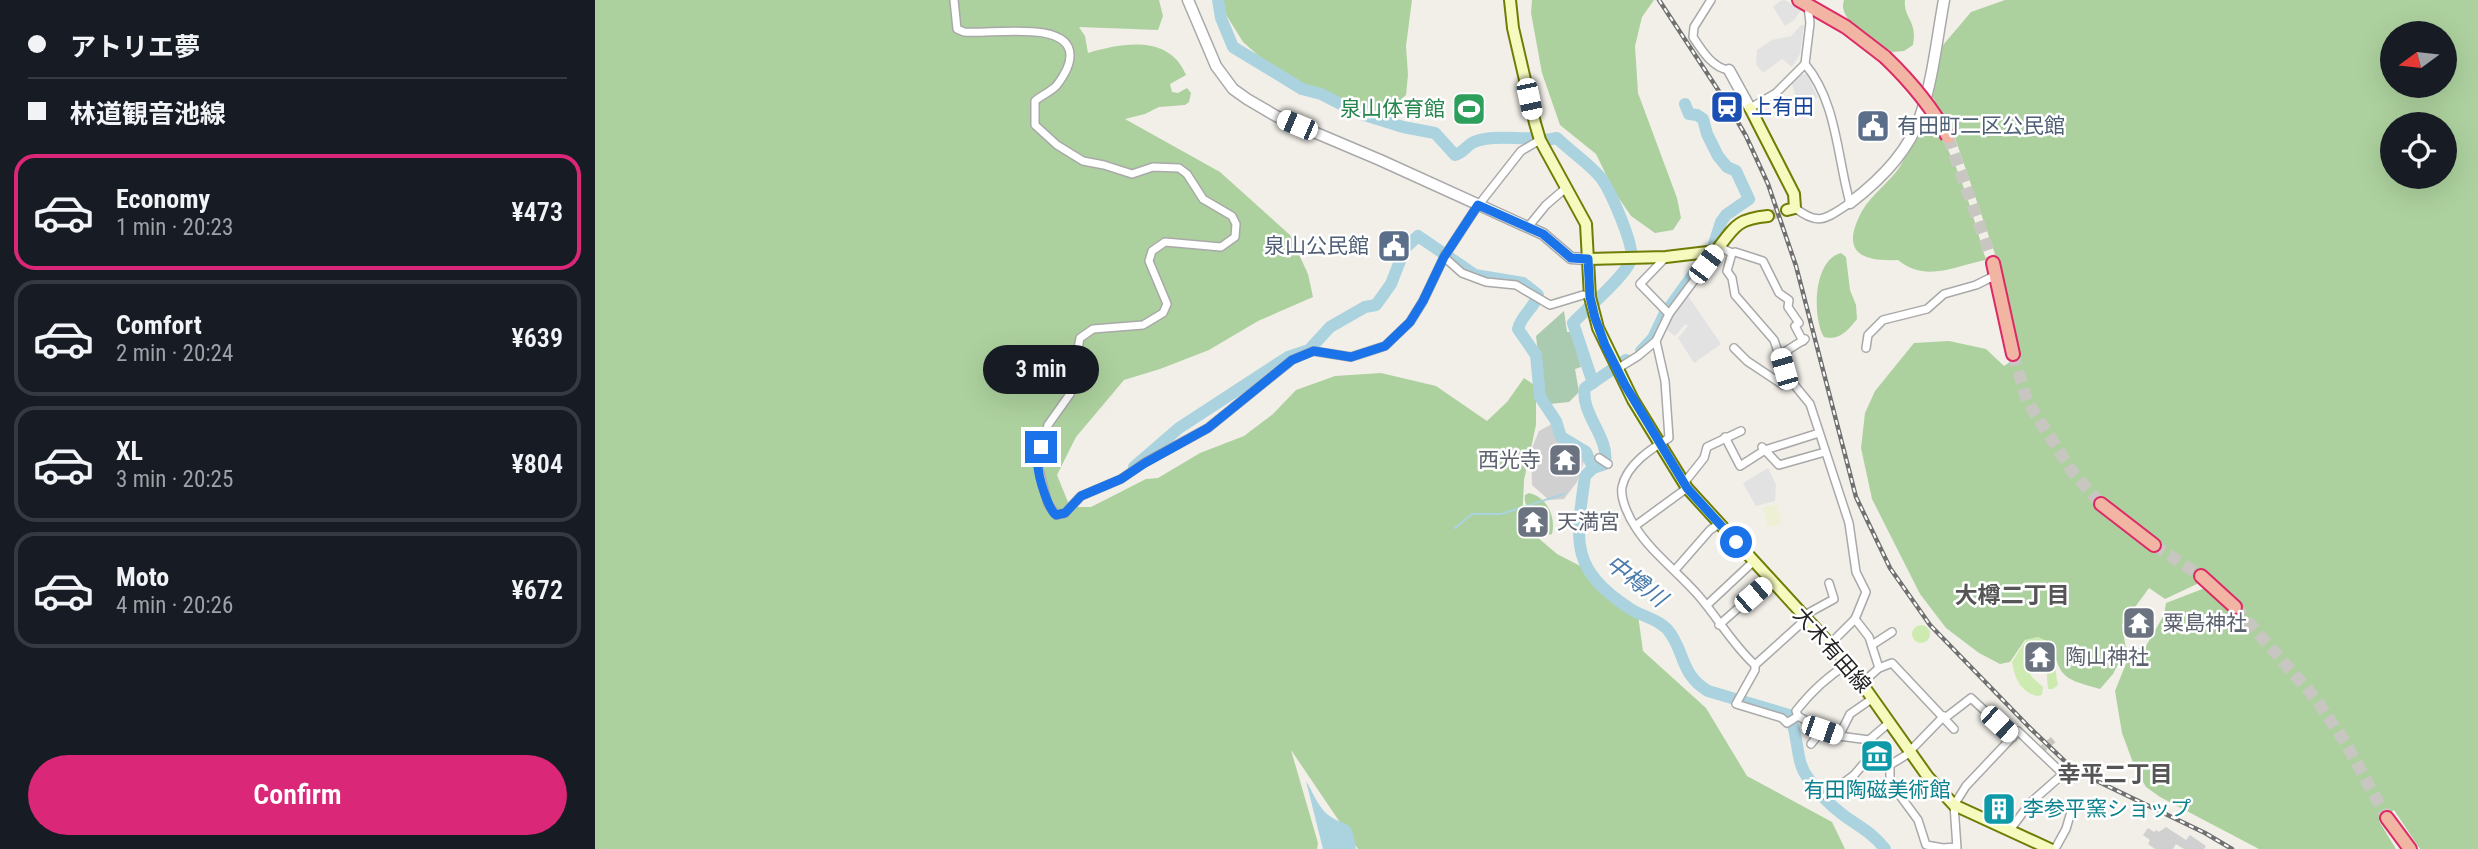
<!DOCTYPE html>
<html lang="en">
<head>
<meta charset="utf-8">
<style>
  :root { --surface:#171b24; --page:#242831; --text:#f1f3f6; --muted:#9ea1a6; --line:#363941; --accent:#db2777 }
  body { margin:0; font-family:"Roboto Condensed","Noto Sans JP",sans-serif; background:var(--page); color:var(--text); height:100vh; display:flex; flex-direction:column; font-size:26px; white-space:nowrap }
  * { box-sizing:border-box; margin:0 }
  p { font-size:23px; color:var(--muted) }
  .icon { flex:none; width:38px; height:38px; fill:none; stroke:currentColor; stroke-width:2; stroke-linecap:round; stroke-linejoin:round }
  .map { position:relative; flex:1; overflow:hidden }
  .panel { display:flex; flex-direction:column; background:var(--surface); width:595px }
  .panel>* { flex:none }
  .hud { display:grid; align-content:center; height:154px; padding:0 28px; background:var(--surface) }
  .needle { width:46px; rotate:255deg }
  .buttons { position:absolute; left:1785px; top:21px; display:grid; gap:14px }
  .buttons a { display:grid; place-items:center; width:77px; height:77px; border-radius:50%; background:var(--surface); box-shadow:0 7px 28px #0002; font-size:35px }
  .end { position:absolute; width:32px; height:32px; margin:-16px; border:9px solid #1a73e8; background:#fff; box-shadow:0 0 0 4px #fff }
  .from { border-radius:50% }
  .bubble { position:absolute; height:49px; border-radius:24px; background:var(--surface); box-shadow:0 7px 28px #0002; font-size:23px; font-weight:600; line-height:49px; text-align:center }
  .car { position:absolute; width:21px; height:42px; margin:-21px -10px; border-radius:9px; box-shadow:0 0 5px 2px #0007; background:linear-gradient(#fff 24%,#345 0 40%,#fff 0 76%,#345 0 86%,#fff 0) }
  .hud b { display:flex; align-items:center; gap:24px; height:66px; font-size:26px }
  .hud b+b { border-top:2px solid var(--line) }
  .hud i { width:18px; height:18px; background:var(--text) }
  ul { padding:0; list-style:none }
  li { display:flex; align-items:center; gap:21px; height:116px; margin:0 14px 10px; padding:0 14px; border:4px solid var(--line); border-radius:21px }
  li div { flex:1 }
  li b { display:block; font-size:26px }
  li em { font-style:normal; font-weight:600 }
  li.selected { border-color:var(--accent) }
  li>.icon { width:63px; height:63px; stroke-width:1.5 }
  .button { display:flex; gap:14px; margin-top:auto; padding:14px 28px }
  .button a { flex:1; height:80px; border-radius:42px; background:var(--accent); color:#fff; font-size:28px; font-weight:600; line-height:80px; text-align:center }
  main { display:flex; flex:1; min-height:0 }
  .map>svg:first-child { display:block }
</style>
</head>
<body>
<main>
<section class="panel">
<div class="hud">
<b><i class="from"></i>アトリエ夢</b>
<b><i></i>林道観音池線</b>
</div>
<ul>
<li class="selected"><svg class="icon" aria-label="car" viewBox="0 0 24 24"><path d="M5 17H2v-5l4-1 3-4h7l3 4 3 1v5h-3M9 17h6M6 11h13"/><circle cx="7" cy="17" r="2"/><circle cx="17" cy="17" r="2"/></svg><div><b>Economy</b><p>1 min · 20:23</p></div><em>¥473</em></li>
<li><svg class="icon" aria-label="car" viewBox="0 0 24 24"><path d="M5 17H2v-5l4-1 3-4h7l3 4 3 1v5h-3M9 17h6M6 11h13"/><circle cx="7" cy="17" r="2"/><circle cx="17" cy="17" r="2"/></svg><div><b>Comfort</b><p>2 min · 20:24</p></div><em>¥639</em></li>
<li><svg class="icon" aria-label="car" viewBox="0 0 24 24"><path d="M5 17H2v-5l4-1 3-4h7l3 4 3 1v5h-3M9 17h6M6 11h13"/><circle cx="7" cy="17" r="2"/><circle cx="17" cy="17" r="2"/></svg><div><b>XL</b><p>3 min · 20:25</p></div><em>¥804</em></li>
<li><svg class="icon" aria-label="car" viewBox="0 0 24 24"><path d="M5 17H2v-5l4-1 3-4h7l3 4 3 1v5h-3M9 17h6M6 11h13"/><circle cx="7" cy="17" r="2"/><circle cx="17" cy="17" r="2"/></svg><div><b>Moto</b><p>4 min · 20:26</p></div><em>¥672</em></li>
</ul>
<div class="button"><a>Confirm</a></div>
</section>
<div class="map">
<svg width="1883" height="849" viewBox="0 0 1883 849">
  <rect width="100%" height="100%" fill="#f2efe9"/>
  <g fill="#d0d0d0">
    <polygon points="957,424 965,440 970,445 985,449 990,458 982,482 969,499 954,500 937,485 936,450 944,431"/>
    <circle cx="938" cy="521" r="8"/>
    <polygon points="1571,827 1591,840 1595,835 1611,846 1609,849 1589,849 1581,844 1578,849 1560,849 1553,844 1555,840 1548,835 1553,828 1559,832 1561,830 1564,832"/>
  </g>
  <polygon fill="#eef0d5" points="1182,504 1187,524 1173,527 1168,507"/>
  <g fill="#cdebb0">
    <circle cx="1326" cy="634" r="9"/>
    <path d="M1443 637 1456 644 1463 685 1458 689H1453L1450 655 1445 646 1436 648 1435 653 1430 659V665L1437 677 1448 687 1447 695 1442 696C1425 691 1420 679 1417 662L1431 640Z"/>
  </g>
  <g fill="#add19e" fill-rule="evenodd">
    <path d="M0 0H564L568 16 563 30 484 27 490 36 493 53C527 43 574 34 591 75L575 84 577 92 583 93 592 88 596 93 594 102 590 105 564 107 550 114 530 119 625 172 695 235 713 274 718 297 663 321 614 350 565 369 529 380 481 437 462 475 475 507H496L551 479 563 478 605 453 649 436 678 414 701 390 740 376 786 373 841 386 892 421 912 402 929 378 941 386V425L929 480 927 524 962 554 999 573 1043 615 1048 651 1111 708 1152 776 1237 822 1250 849H763L696 750 723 843 722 849H0Z"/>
    <polygon points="622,0 817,0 811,46 813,75 811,95 793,111 778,111 685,75 648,42"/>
    <polygon points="937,0 1059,0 1047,17 1040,46 1043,93 1082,198 1086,218 1078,230 1060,233 1036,216 1019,191 1001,154 965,125 947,73 936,13"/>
    <path d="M1249 0H1310C1308 18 1323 21 1318 45L1309 51 1297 52C1281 41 1241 21 1249 0Z"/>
    <path d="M1410 0H1883V849H1825L1799 810 1784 821 1801 849H1664L1565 797 1551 787 1540 768 1527 733 1520 691 1536 651 1551 646 1569 615 1571 603 1610 588 1637 614 1645 601 1609 572 1602 584 1570 599 1554 588 1527 625 1531 649 1518 674 1505 689C1471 679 1465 680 1457 644L1443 637 1430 640 1415 662 1405 664 1384 653 1351 628 1325 594 1277 499 1266 448 1270 413 1280 391 1319 343 1354 341 1391 349 1409 366 1424 356 1401 257 1360 138 1336 94 1343 51 1376 12ZM1797 33H1850V86H1797ZM1797 124H1850V177H1797Z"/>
    <path d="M1333 126C1358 135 1383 233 1391 260 1359 266 1331 283 1303 260 1263 262 1246 250 1267 211 1277 194 1295 182 1306 165 1315 150 1315 135 1333 126Z"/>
    <path d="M1246 253 1251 257 1255 290 1261 305 1262 319C1253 330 1245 341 1229 337 1217 317 1218 260 1246 253Z"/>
    <path d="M934 493C953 497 961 518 957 534L948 536C946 529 951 523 946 516 939 507 928 510 930 495Z"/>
  </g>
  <polygon fill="#aacbaf" points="969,311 972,332 976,332 986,367 980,369 984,392 974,402 955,404 948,395 941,336"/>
  <g fill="#e2e2e2">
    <polygon points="1190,0 1206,10 1199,20 1190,26 1178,7 1185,1"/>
    <polygon points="1206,25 1209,25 1205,54 1197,67 1187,59 1168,73 1161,64 1162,50 1177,40 1196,36"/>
    <polygon points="1212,74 1223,98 1202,100 1196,81 1202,76"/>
    <polygon points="1093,296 1126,344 1099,363 1083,338 1093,326 1090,324 1080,336 1071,329 1077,314"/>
    <polygon points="1173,468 1181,485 1180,501 1161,506 1148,483"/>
  </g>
  <path fill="#aad3df" d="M711 781C718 792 722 805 732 814 751 829 757 816 761 849H728Z"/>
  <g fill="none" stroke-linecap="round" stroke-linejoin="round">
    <polyline stroke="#aad3df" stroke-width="2" points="860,528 877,514 906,514 969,494"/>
    <g stroke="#aad3df" stroke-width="12">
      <path d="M623 0 626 18 638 47 707 89 726 94 763 113 808 127 840 133 860 155C868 153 872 145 879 142 896 135 920 139 938 138"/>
      <path d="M951 140 962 138C976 152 994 163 1006 178 1015 190 1040 246 1036 259 1033 274 990 310 978 323L998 383"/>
      <polyline points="1046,351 1058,338 1069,315 1118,247 1126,222 1131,215 1154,199 1141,171 1132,167 1123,156 1112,134 1108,119 1102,115 1094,114 1090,104"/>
      <path d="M1031 360 990 388C985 414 1015 437 1010 464L998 468 990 476C981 541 974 568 1034 608 1045 616 1062 618 1072 629 1090 649 1084 674 1113 691L1194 715C1205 735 1199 760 1213 778 1222 791 1235 805 1247 814 1264 827 1277 832 1290 849"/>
      <path d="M539 467 584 428 693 357 714 350 735 327 770 307 781 305 796 284 810 248 823 236 880 275 928 283 943 295C938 310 927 314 923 329L941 355 945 397 961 421 966 437 991 452 998 468"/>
    </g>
    <polyline stroke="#c8c6c1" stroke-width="7" stroke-dasharray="7 3.5" stroke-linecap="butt" points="1445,751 1459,739"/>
    <polyline stroke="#c8c6c1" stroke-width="10" stroke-dasharray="10 5" stroke-linecap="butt" points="1173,216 1192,210"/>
    <g stroke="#c8c6c1" stroke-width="12" stroke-dasharray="12 6" stroke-linecap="butt">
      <polyline points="1353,137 1398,263"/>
      <polyline points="1418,354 1432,401 1479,474 1506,504"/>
      <polyline points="1559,545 1606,576"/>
      <polyline points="1640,607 1721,699 1750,742 1792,818"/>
    </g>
    <defs>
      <g id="minor">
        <path d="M359 0 362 29 369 32C394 35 476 19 475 56 475 65 468 77 462 85 457 91 447 95 440 101V125L462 145 488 161 509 165 537 174 558 167 584 168 592 174 608 199 637 216 641 224 640 237 626 247 570 242 557 251 554 261 572 304 568 313 548 325 498 329 485 338 481 359 482 376 475 394 453 425 443 466 453 504 461 515 470 513 486 496 526 479 549 463 613 428 697 360 718 351 756 357 790 346 815 322 828 301 849 257 883 205"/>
        <path d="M1116 0 1099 27 1098 37C1106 49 1117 68 1134 70"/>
        <polyline points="1155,108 1181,93 1210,64"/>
        <polyline points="882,207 926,151 945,140"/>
        <path d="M1200 208C1225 227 1231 218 1255 203 1242 157 1242 102 1210 64L1215 23 1213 6"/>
        <polyline points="933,227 951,205 972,187"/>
        <polyline points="1124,247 1137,253 1132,271 1137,278 1140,295 1179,340 1189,369 1197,382 1215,404 1254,523 1261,572 1271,592 1260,619"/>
        <polyline points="1137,253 1140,252 1168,261 1184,293 1194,300 1193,307 1204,323 1200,326 1208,341"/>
        <polyline points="850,254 849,257 867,273 891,282 921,285 955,305 988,295"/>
        <polyline points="1070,258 1045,284 1074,314"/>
        <path d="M1061 341 1070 381 1074 438C1056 449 1032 464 1027 487 1025 499 1034 518 1041 528 1057 553 1083 572 1103 595 1123 618 1137 644 1160 665V670L1141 704 1187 718 1192 723 1203 716"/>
        <polyline points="1139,348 1152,361 1188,385 1197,382"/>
        <polyline points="1271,348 1273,335 1288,320 1332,309 1349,294 1381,285 1401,275"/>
        <polyline points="1185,355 1210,339"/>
        <polyline points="1022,369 1043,356 1061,341 1074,314 1121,251"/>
        <polyline points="1130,437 1145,466 1170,450 1224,433"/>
        <polyline points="1167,447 1184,465 1230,452"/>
        <polyline points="1004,458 1013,464"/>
        <polyline points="1089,483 1109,458 1112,447 1146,431"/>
        <polyline points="1040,526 1092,488"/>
        <polyline points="1080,570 1115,530 1124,524"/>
        <polyline points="1112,605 1159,561"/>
        <polyline points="1208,616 1239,599 1234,583"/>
        <polyline points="1124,625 1175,580"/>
        <polyline points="1235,644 1260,619 1274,637 1284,668"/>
        <polyline points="1277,645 1297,632"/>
        <path d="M1253 664C1231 677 1216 692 1201 711L1203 716 1227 730 1244 736 1274 740 1291 751 1295 765V782L1323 820 1331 845 1348 848 1361 847"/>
        <polyline points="1160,665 1211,619"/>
        <polyline points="1267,683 1284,668 1297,663 1359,729"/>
        <polyline points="1350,718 1376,698 1418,737"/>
        <polyline points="1244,736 1255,714 1278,698"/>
        <polyline points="1274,740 1295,722"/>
        <polyline points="1216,744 1227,730"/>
        <polyline points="1315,751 1349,716"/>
        <polyline points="1295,765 1316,752"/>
        <polyline points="1231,796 1259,775 1285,745"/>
        <polyline points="1362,848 1359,805 1371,786 1423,731 1468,774 1435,803 1415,830"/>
        <polyline points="1460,849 1471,829 1478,805"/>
      </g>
      <g id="tertiary">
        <polyline points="593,0 621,66 638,89 652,99 681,116 785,160 948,234 976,258 993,259"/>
        <polyline points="1134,70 1155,108"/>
        <path d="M1255 203C1284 181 1313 153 1325 117 1338 80 1342 38 1349 0"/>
      </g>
      <g id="secondary">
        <polyline points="915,0 918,28 940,123 945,140 991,224 995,297 1003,328 1038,400 1092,488 1253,664 1333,777 1359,805 1455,849"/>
        <polyline points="1155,108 1199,194 1200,208 1192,210"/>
        <path d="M993 259 1071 257 1121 251C1140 226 1142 219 1173 216"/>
      </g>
      <g id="trunk">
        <polyline points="1204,0 1251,27 1290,57"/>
        <polyline points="1398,263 1418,354"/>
        <polyline points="1506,504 1559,545"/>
        <polyline points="1606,576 1640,607"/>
        <polyline points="1792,818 1815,849"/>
      </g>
    </defs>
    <use href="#minor" stroke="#a9a9a9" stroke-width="10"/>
    <use href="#tertiary" stroke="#a9a9a9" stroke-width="13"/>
    <use href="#secondary" stroke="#707d05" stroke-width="14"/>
    <use href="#trunk" stroke="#dc2a67" stroke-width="16"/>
    <use href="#minor" stroke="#fff" stroke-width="7"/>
    <use href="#tertiary" stroke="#fff" stroke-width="10"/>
    <use href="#secondary" stroke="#f7fabf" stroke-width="10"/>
    <use href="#trunk" stroke="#f2b4a3" stroke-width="12"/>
    <defs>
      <polyline id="rail" points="1064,0 1131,102 1151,136 1173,184 1201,266 1261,497 1295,568 1335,625 1435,728 1479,770 1610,833 1637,849"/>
    </defs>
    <use href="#rail" stroke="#707070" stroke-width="4.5"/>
    <use href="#rail" stroke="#fff" stroke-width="2" stroke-dasharray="5" stroke-linecap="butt"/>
    <defs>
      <path id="trunk-bridge" d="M1290 57C1315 81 1337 107 1353 137"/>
    </defs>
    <use href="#trunk-bridge" stroke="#dc2a67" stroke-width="16" stroke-linecap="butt"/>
    <use href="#trunk-bridge" stroke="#f2b4a3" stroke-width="12"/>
  </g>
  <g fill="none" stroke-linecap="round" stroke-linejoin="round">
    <path stroke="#1a73e8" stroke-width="9" d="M446 447C445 453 443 459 443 465 443 476 453 509 461 515L470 513 486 496 526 479 550 463 613 428 697 360 719 351 756 357 790 346 815 322 828 301 849 257 883 205 948 234 976 258 993 259 995 297 1000 318 1010 345 1030 385 1092 488 1141 542"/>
  </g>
  <defs>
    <symbol id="station-square" viewBox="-11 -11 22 22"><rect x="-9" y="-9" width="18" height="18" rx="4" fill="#1a4fb4" stroke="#fff"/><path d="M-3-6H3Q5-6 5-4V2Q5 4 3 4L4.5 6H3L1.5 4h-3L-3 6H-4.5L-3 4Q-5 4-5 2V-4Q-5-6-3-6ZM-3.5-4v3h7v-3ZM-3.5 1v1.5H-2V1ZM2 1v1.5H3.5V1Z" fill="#fff"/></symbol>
    <symbol id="stadium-square" viewBox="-11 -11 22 22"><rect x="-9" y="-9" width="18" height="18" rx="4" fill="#2e9e5b" stroke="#fff"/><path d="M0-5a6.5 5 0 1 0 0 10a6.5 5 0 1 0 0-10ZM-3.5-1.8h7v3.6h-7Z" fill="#fff"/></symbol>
    <symbol id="civic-square" viewBox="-11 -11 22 22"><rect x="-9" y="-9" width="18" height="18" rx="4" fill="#5c6f8a" stroke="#fff"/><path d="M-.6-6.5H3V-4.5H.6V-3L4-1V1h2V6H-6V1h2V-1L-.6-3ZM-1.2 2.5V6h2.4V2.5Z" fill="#fff"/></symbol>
    <symbol id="temple-square" viewBox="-11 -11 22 22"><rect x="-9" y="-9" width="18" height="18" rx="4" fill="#6b7280" stroke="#fff"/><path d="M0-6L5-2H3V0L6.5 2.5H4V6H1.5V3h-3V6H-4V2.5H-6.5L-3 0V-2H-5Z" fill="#fff"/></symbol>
    <symbol id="museum-square" viewBox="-11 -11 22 22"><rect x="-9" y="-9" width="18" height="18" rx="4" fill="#0f9aa8" stroke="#fff"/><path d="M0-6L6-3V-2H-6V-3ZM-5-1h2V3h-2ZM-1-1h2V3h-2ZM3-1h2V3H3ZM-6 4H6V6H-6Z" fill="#fff"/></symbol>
    <symbol id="building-square" viewBox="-11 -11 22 22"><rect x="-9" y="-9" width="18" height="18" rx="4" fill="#0f9aa8" stroke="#fff"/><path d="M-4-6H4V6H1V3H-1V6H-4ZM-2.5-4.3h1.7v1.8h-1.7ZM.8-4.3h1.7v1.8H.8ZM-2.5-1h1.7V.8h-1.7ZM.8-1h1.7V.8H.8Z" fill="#fff"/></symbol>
  </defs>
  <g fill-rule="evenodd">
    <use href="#station-square" x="1113" y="88" width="38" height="38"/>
    <use href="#stadium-square" x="855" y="90" width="38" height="38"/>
    <use href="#civic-square" x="1259" y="107" width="38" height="38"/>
    <use href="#civic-square" x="780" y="227" width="38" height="38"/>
    <use href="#temple-square" x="951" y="441" width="38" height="38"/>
    <use href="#temple-square" x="919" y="503" width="38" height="38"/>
    <use href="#temple-square" x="1525" y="604" width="38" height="38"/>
    <use href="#temple-square" x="1426" y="638" width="38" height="38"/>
    <use href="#museum-square" x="1263" y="737" width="38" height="38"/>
    <use href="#building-square" x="1385" y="790" width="38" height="38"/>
  </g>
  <g text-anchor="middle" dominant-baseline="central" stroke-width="5" stroke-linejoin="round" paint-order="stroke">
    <g font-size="21" fill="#164399" stroke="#fff" text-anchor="start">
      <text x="1156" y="107">上有田</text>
    </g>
    <g font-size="21" fill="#27864d" stroke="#fff" text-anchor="end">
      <text x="850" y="109">泉山体育館</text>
    </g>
    <g font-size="21" fill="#4e5e75" stroke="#fff" text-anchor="start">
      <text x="1302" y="126">有田町二区公民館</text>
      <text x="774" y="246" text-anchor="end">泉山公民館</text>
    </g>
    <g font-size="21" fill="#5b616d" stroke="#fff" text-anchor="start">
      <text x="946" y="460" text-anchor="end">西光寺</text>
      <text x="962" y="522">天満宮</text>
      <text x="1568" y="623">粟島神社</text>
      <text x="1470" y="657">陶山神社</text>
    </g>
    <g font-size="21" fill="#222" stroke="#fff">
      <text transform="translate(1237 650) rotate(49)">大木有田線</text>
    </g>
    <g font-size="21" fill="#0d838f" stroke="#fff">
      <text x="1282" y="790">有田陶磁美術館</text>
      <text x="1428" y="809" text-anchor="start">李参平窯ショップ</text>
    </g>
    <g font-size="23" font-style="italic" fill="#4a7aab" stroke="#fff">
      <text transform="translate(1041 581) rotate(37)">中樽川</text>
    </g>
    <g font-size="23" font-weight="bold" fill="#555" stroke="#fff">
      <text x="1417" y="595">大樽二丁目</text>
      <text x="1520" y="774">幸平二丁目</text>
    </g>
  </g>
</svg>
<div class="buttons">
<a><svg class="needle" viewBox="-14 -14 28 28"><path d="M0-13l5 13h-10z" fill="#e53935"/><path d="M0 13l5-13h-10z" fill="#9ea1a6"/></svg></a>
<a><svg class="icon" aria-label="locate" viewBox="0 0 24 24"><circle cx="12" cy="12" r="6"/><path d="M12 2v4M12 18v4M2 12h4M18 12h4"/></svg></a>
</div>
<i class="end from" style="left:1141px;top:542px"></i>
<i class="end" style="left:446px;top:447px"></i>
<div class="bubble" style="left:388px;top:345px;width:116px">3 min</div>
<i class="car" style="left:934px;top:99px;rotate:168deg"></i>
<i class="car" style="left:702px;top:125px;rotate:293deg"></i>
<i class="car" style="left:1111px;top:264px;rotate:37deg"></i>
<i class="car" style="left:1189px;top:369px;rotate:344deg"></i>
<i class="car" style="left:1158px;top:595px;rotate:49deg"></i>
<i class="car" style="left:1404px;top:724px;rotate:133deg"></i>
<i class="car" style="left:1227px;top:730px;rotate:109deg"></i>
</div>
</main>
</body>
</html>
